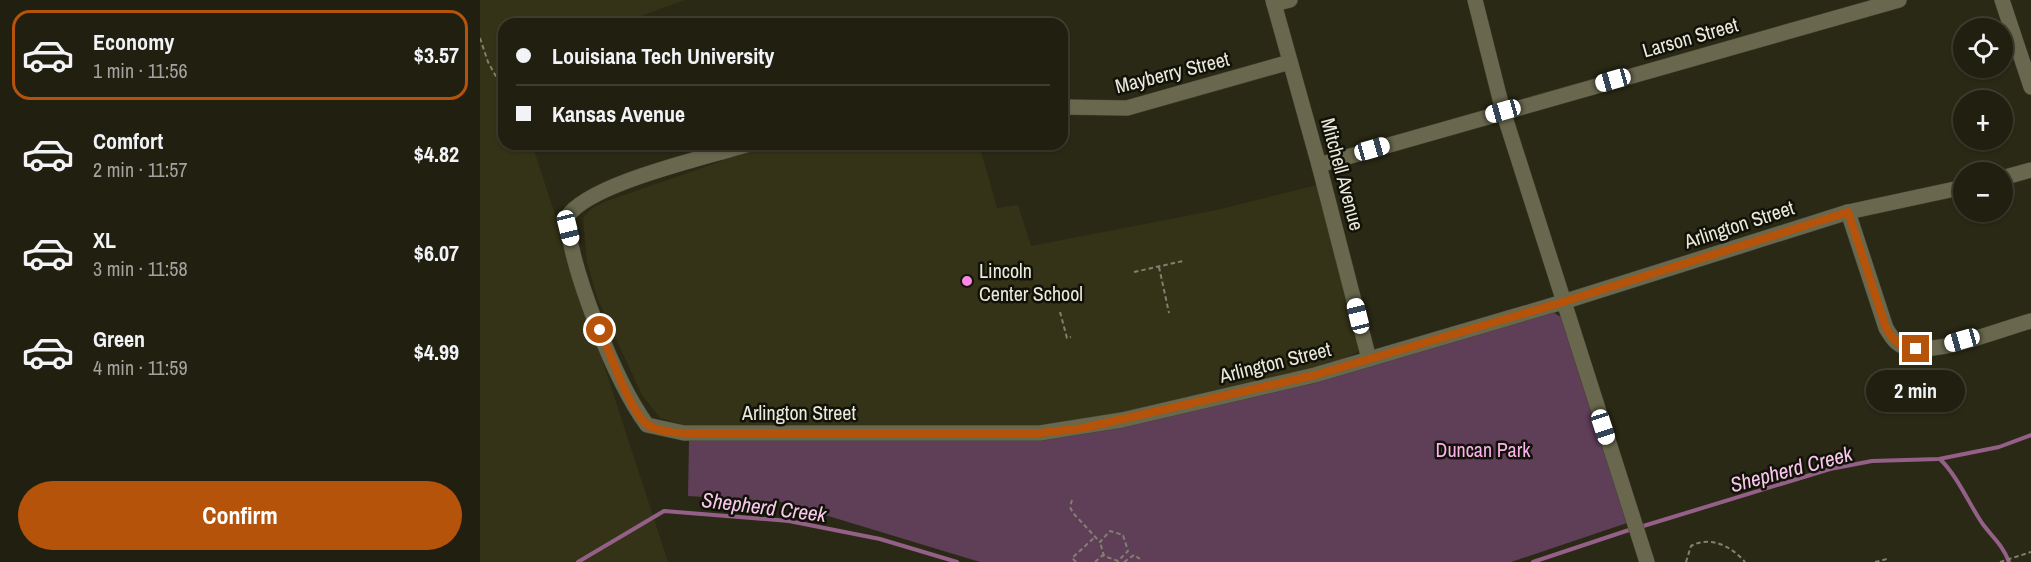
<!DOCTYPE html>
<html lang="en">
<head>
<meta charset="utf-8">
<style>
  :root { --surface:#201f10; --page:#2d2c1e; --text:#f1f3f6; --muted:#a2a29f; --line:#3d3d30; --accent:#b45309 }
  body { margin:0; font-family:"Archivo Narrow",sans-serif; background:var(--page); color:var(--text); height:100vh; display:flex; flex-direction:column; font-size:22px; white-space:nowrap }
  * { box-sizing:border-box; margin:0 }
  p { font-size:20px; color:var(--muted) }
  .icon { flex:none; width:33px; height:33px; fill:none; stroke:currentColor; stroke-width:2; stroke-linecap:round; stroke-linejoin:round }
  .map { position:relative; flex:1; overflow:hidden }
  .side { display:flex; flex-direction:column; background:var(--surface); width:480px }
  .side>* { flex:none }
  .banner { position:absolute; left:18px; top:18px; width:570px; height:132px; border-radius:18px; box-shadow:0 2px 4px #0004,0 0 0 2px var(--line); display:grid; align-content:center; height:132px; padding:0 18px; background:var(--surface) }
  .tools { position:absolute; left:1473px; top:18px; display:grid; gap:12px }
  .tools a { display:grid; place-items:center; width:60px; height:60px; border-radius:50%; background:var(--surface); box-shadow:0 2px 4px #0004,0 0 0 2px var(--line); font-size:30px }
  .end { position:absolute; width:27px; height:27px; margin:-14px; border:8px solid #b45309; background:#fff; box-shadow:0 0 0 3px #fff }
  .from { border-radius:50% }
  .bubble { position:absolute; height:42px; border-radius:21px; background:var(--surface); box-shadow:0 2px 4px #0004,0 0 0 2px var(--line); font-size:20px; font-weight:800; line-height:42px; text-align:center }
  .car { position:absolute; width:18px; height:36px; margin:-18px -9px; border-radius:8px; box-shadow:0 0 4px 2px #0007; background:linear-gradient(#fff 24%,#345 0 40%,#fff 0 76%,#345 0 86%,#fff 0) }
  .banner b { display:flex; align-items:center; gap:21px; height:57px; font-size:22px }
  .banner b+b { border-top:2px solid var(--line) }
  .banner i { width:15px; height:15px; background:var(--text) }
  ul { padding:10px 0 0; list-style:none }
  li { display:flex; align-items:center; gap:18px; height:90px; margin:0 12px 9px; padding:0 6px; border:3px solid transparent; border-radius:18px }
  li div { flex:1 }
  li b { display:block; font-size:22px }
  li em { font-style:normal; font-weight:800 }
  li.current { border-color:var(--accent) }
  li>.icon { width:54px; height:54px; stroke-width:1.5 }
  .primary-button { display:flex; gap:12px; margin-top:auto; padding:12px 18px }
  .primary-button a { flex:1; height:69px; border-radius:36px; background:var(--accent); color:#fff; font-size:24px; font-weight:800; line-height:69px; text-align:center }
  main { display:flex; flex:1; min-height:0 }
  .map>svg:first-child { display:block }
</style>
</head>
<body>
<main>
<section class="side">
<ul>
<li class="current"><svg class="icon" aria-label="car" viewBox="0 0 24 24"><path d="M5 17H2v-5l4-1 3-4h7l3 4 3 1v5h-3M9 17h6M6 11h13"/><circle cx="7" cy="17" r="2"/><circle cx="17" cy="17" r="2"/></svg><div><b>Economy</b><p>1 min · 11:56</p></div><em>$3.57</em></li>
<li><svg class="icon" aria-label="car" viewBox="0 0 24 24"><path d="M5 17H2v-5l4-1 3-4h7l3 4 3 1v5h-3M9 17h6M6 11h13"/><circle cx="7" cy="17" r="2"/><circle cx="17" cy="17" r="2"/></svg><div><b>Comfort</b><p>2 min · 11:57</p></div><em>$4.82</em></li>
<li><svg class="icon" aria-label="car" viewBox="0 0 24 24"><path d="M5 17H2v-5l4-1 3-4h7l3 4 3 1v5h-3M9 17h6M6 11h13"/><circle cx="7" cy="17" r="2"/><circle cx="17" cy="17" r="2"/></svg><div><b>XL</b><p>3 min · 11:58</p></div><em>$6.07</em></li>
<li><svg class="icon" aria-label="car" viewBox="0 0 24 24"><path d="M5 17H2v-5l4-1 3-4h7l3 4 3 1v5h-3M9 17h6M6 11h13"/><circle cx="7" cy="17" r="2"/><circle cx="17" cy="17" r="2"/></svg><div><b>Green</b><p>4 min · 11:59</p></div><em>$4.99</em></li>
</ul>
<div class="primary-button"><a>Confirm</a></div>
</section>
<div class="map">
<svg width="1551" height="562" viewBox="0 0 1551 562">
  <rect width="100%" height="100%" fill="#2a2915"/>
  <g fill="#343317">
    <polygon points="0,0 205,0 138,24 24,24 24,144 52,144 188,562 0,562"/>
    <polygon points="291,144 499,144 517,208 538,205 551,246 737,210 837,185 878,340 878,352 855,363 589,425 236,429 204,425 180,418 162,395 118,300 107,262 103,218 111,209 124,202"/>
  </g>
  <polygon fill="#5f3e58" points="1074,313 1081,317 1084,324 1147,523 1031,562 500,562 302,502 208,496 209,441 578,438 643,427"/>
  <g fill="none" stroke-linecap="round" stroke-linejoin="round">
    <g stroke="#946088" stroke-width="4">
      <path d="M1460 459C1478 477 1488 502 1502 523 1513 538 1522 544 1529 562"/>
      <polyline points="1160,527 1350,469 1392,461 1459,459 1519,447 1551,435"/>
      <polyline points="98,562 184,511 309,521 400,539 477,562"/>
      <polyline points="1053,562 1152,529"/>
    </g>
    <defs>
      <g id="minor">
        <polyline points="793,0 839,165 889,359"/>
        <polyline points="995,0 1023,111 1167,562"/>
        <polyline points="1522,0 1551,87"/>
        <polyline points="794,4 810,0"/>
        <polyline points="582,107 647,108 810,62"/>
        <path d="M269 144C228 157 109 183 87 217 90 269 136 383 167 425L204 433H560L642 420 835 375 1083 302 1368 212 1484 187"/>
        <polyline points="839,165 1419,0"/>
        <polyline points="1522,178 1551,170"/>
        <path d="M1368 212 1406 328C1411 336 1415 344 1425 347 1457 356 1518 330 1551 321"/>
      </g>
    </defs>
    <use href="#minor" stroke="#454431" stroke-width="16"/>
    <g stroke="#818070" stroke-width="2" stroke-dasharray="4.5 3" stroke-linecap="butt">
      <polyline points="0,38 8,62 24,91"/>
      <polyline points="679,267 689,313"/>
      <polyline points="654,272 703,261"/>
      <polyline points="580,312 587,338 591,337"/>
      <polyline points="592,500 590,507 593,513 620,542 630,531 643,535 648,551 638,561 624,556 620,542"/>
      <polyline points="596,562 592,558 615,537"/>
      <polyline points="615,562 624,554"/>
      <polyline points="644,562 654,555 660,559"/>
      <path d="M1206 562 1211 546C1231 535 1252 547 1265 562"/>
      <polyline points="1395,562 1407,559"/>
      <polyline points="1520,562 1551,552"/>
    </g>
    <use href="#minor" stroke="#69684e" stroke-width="15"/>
  </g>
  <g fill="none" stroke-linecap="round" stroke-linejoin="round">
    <path stroke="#b45309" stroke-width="8" d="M120 330C129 350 151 415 168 425 184 435 210 433 227 433H560L603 428 835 375 1083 302 1368 212 1406 328C1414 342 1420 347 1436 349"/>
  </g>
  <circle fill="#fb86e5" stroke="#121209" stroke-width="2" cx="487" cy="281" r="6"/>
  <g text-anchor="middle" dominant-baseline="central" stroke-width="5" stroke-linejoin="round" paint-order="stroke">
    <g font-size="20" fill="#e9e9dc" stroke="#121209">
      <text transform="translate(1210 37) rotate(-16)">Larson Street</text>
      <text transform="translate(692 72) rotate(-14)">Mayberry Street</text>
      <text transform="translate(863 174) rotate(75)">Mitchell Avenue</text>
      <text transform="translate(1259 224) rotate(-18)">Arlington Street</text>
      <text transform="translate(795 362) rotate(-14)">Arlington Street</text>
      <text x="319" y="412">Arlington Street</text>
    </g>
    <g font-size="20" fill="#e9e9dc" stroke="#121209" text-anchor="start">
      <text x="499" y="270">Lincoln<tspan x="499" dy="23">Center School</tspan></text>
    </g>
    <g font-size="20" fill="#feb1ed" stroke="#121209">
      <text x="1003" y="449">Duncan Park</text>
    </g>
    <g font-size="21" font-style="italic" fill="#f8c9ed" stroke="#121209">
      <text transform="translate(1311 469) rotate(-15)">Shepherd Creek</text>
      <text transform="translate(284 507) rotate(7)">Shepherd Creek</text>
    </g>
  </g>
</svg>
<div class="tools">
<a><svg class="icon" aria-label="locate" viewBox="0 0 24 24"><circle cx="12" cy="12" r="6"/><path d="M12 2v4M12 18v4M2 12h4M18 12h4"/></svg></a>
<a>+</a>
<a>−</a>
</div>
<i class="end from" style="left:120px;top:330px"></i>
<i class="end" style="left:1436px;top:349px"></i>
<div class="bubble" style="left:1386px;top:370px;width:99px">2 min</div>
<i class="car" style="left:1133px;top:80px;rotate:254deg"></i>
<i class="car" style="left:1023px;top:111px;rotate:254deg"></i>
<i class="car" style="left:892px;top:149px;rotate:74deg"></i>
<i class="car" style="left:88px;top:228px;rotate:166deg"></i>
<i class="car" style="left:878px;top:316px;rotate:346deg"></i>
<i class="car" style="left:1482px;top:340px;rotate:254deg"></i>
<i class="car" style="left:1123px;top:427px;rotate:162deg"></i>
<div class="banner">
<b><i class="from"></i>Louisiana Tech University</b>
<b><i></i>Kansas Avenue</b>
</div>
</div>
</main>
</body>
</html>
